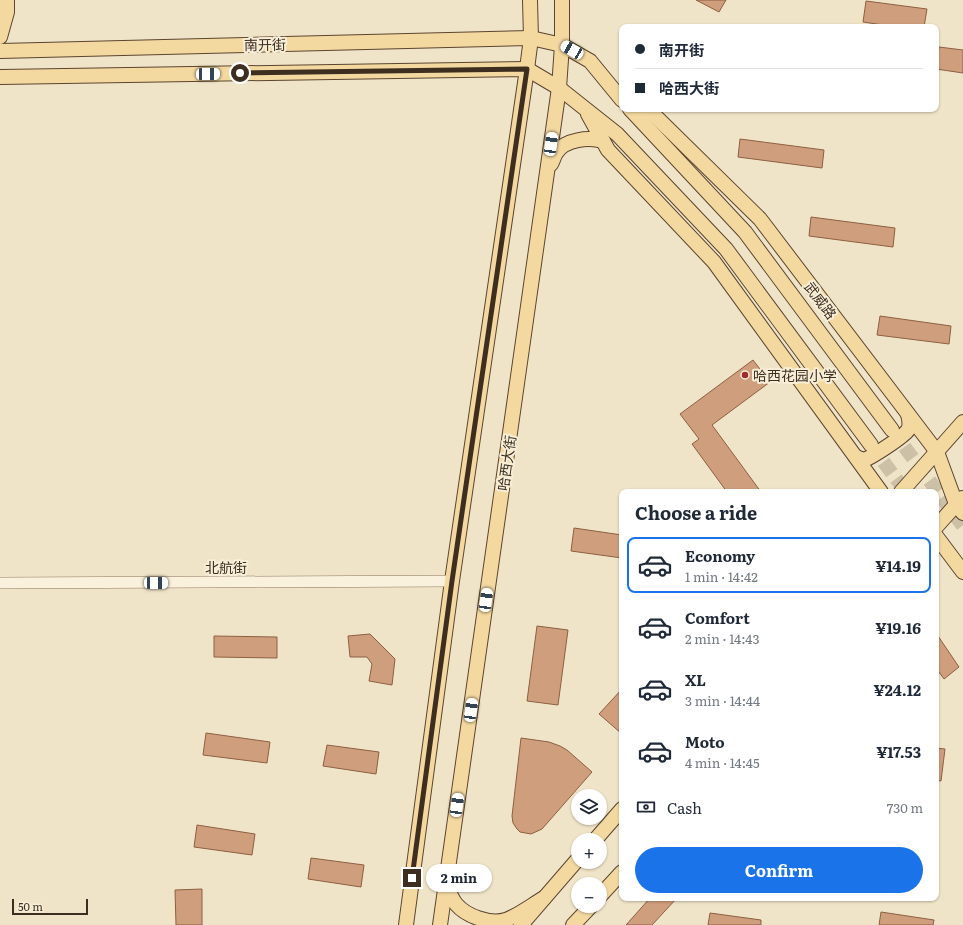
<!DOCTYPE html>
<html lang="en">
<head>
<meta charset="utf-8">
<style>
  :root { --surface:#fff; --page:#f6f6f7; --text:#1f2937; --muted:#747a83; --line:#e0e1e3; --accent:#1a73e8 }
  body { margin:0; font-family:Literata,"Noto Sans SC",serif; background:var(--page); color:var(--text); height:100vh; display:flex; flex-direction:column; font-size:15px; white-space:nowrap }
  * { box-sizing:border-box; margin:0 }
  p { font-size:13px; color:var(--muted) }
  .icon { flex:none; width:22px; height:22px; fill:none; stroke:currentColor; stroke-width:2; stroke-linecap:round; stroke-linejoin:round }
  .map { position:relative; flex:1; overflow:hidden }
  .panel { position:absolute; left:619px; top:489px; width:320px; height:412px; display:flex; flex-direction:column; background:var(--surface); border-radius:8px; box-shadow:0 1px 3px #0004 }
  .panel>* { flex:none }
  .guide { position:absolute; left:619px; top:24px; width:320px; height:88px; border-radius:8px; box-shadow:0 1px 3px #0004; display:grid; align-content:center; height:88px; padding:0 16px; background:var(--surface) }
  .buttons { position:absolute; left:571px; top:789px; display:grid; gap:8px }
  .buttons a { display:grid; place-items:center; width:36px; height:36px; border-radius:50%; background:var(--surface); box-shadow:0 1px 3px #0004; font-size:20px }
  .scale { position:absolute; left:12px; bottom:10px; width:76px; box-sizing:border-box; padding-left:4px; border:2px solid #3d2e20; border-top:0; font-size:11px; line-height:14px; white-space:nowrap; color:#3d2e20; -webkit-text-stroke:3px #f7eed8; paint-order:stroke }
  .end { position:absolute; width:18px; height:18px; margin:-9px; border:5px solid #3d2e20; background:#fff; box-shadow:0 0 0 2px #fff }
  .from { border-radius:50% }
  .bubble { position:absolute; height:28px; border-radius:14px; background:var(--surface); box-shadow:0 1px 3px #0004; font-size:13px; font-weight:700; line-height:28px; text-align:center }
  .car { position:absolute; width:12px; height:24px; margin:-12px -6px; border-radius:5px; box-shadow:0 0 3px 1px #0007; background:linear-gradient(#fff 24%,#345 0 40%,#fff 0 76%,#345 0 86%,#fff 0) }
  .guide b { display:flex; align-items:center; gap:14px; height:38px; font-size:15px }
  .guide b+b { border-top:1px solid var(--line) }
  .guide i { width:10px; height:10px; background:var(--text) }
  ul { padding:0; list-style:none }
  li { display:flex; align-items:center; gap:12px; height:56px; margin:0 8px 6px; padding:0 8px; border:2px solid transparent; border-radius:8px }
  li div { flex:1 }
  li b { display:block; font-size:15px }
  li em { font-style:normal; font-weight:700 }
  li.active { border-color:var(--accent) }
  li>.icon { width:36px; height:36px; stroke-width:1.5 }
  h2 { padding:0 16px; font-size:18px; line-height:48px }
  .pay { display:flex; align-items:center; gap:10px; height:44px; padding:0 16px; font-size:15px }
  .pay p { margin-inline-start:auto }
  .button { display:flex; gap:8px; margin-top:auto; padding:8px 16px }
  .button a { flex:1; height:46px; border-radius:24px; background:var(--accent); color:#fff; font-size:16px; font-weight:700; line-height:46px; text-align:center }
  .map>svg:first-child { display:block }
</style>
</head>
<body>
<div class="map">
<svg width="963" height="925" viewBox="0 0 963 925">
  <rect width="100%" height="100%" fill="#f0e4c8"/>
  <g fill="#cf9f7d" stroke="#8d5f41">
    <polygon points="696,0 726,0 719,12"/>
    <polygon points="866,1 927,9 924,27 896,27 863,22"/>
    <polygon points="939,47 963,50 963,73 936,69"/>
    <polygon points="740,139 824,150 822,168 738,157"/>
    <polygon points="811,217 895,228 893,247 809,236"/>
    <polygon points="880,316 951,326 949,344 877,335"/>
    <polygon points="753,360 770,382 712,425 761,492 727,492 692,444 699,439 680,414"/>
    <polygon points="574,528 622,535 622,558 571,551"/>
    <polygon points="537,626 568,630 558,705 527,701"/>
    <polygon points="936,633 959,667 944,679 936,668"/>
    <polygon points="370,634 395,659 392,685 369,681 372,664 367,657 350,657 348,636"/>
    <polygon points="214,636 277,637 277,658 214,657"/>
    <polygon points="622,689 622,734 599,714"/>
    <polygon points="206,733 270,742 267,763 203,755"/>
    <polygon points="521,738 549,742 560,746 567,750 592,772 542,829 531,834 520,832 517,829 513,823 512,816"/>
    <polygon points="327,745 379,752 376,774 323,766"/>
    <polygon points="936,748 945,749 941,781 936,780"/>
    <polygon points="197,825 255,834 252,855 194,847"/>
    <polygon points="311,858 364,865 361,887 308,879"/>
    <polygon points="202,889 202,925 176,925 175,890"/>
    <polygon points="650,898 677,898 652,925 626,925"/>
    <polygon points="881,912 934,920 933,925 879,925"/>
    <polygon points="710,913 761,920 761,925 708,925"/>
  </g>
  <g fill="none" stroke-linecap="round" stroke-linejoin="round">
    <g stroke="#ccc0a6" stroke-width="14" stroke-dasharray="14 7" stroke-linecap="butt">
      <polyline points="892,430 963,526"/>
      <polyline points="871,445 906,492"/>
    </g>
    <defs>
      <polyline id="minor" points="0,583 452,581"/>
      <g id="major">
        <polyline points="0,37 7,12 7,0"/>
        <polyline points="0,51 531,38 562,45 590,61 622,100"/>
        <polyline points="0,77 527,69 559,88 617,134 726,249 871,445"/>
        <polyline points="630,109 745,232 892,430"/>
        <polyline points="648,109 760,219 937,452 956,504 963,513"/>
        <polyline points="588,114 608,150 714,262 881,492"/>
        <path d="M551 164C553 161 554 156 556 153 565 139 589 137 603 141"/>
        <path d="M856 457 864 460C872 457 903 437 908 430 911 425 909 419 908 414"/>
        <polyline points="901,492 963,422"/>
        <polyline points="936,527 962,498"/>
        <polyline points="936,536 963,572"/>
        <polyline points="595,840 622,809"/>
        <path d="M446 884C449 891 451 898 456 904 466 916 490 925 506 920 519 915 532 905 544 898"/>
        <polyline points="600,896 622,872"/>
        <polyline points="406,925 452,581 527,69 531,38 530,0"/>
        <polyline points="440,925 559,88 562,45 562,0"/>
        <polyline points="521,925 578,859"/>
        <polyline points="573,925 591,906"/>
      </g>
    </defs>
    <use href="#minor" stroke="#8d765c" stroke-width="12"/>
    <use href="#major" stroke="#5b4430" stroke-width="16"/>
    <use href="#minor" stroke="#faf1dc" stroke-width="11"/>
    <use href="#major" stroke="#f3d9a0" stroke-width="14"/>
  </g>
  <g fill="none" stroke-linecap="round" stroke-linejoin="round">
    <polyline stroke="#3d2e20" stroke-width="5" points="240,73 527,69 452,581 412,878"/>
  </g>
  <circle fill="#9e2a2b" stroke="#f7eed8" stroke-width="1.5" cx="745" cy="375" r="4"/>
  <g text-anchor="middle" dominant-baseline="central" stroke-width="4" stroke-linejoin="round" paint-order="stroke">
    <g font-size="14" fill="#3d2e20" stroke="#f7eed8">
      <text transform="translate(265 44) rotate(-1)">南开街</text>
      <text transform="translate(821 300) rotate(53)">武威路</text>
      <text transform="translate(506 463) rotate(-82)">哈西大街</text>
      <text x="226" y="567">北航街</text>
    </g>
    <g font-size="14" fill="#3d2e20" stroke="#f7eed8" text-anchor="start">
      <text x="753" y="375">哈西花园小学</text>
    </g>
  </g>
</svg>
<div class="buttons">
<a><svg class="icon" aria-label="layers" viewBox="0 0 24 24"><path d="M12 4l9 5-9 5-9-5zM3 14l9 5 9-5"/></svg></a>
<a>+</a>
<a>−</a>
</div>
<div class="scale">50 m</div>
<i class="end from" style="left:240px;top:73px"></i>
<i class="end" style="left:412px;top:878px"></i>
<div class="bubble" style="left:426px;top:864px;width:66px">2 min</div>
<i class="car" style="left:572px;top:50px;rotate:300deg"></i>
<i class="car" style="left:208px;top:74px;rotate:89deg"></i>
<i class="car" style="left:551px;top:144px;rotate:8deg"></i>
<i class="car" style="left:156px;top:583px;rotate:90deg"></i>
<i class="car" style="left:486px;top:600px;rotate:8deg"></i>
<i class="car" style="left:471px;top:710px;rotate:8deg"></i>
<i class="car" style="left:457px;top:805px;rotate:8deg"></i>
<div class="guide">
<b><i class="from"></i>南开街</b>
<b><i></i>哈西大街</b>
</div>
<section class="panel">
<h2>Choose a ride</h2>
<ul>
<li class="active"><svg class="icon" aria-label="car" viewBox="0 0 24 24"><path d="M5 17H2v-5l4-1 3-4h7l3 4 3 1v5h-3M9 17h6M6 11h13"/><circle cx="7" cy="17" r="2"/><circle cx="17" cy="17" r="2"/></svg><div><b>Economy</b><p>1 min · 14:42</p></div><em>¥14.19</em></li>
<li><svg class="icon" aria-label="car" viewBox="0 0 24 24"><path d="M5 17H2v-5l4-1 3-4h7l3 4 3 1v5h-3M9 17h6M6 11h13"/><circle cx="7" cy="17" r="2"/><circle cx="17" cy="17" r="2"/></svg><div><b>Comfort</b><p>2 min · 14:43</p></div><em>¥19.16</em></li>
<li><svg class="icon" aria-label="car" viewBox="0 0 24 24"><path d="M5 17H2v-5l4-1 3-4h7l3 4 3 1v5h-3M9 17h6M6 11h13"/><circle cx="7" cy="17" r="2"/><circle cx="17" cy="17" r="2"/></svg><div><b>XL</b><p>3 min · 14:44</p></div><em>¥24.12</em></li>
<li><svg class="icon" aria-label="car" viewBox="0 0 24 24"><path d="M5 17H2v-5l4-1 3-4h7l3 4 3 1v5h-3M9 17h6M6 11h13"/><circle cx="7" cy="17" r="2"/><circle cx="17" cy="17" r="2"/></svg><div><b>Moto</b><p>4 min · 14:45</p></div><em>¥17.53</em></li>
</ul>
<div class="pay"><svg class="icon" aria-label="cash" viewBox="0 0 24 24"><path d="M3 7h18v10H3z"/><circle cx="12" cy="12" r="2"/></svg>Cash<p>730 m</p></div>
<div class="button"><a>Confirm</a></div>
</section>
</div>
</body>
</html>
